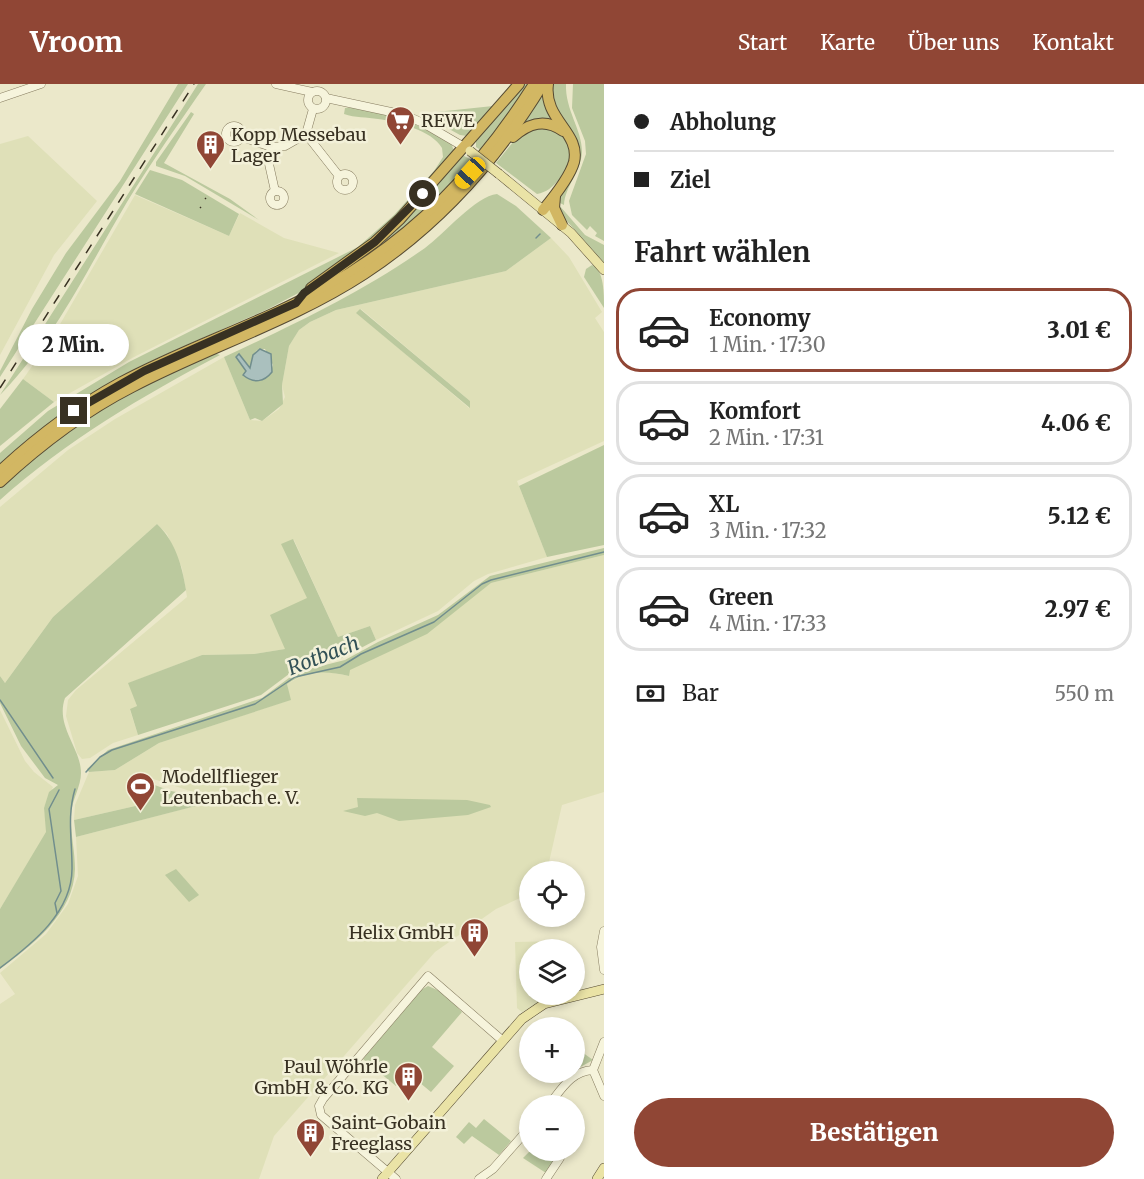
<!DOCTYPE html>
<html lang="de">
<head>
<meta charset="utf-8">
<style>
  :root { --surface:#fff; --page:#f6f6f6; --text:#222; --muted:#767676; --line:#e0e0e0; --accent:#904635 }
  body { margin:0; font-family:Merriweather,serif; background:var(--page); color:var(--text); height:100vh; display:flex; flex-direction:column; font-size:22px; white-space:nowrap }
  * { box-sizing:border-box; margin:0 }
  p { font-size:20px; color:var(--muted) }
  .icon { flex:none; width:33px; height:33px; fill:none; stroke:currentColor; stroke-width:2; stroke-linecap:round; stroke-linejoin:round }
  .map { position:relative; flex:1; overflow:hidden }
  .details { display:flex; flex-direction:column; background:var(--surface); width:540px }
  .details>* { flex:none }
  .hud { display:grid; align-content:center; height:132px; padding:0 30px; background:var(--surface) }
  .tools { position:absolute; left:519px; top:777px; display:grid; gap:12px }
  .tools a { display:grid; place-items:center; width:66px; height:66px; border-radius:50%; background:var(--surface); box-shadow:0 3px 9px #0003; font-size:30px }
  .end { position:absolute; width:27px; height:27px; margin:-14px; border:8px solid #383122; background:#fff; box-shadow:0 0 0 3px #fff }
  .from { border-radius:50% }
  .bubble { position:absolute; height:42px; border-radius:21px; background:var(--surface); box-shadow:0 3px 9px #0003; font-size:20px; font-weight:800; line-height:42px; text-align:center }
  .car { position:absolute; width:18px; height:36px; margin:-18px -9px; border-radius:8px; box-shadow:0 0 4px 2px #0007; background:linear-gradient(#f5c518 24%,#345 0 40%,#f5c518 0 76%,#345 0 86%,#f5c518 0) }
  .hud b { display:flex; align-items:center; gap:21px; height:57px; font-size:22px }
  .hud b+b { border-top:2px solid var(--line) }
  .hud i { width:15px; height:15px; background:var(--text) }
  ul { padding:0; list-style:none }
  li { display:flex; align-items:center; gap:18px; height:84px; margin:0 12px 9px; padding:0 18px; border:3px solid var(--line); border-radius:24px }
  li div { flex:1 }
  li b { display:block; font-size:22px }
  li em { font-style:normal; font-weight:800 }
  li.selected { border-color:var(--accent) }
  li>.icon { width:54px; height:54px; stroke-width:1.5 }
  h2 { padding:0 30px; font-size:27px; line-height:72px }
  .pay { display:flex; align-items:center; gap:15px; height:66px; padding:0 30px; font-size:22px }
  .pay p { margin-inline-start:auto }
  .button { display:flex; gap:12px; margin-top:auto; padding:12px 30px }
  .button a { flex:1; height:69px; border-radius:36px; background:var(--accent); color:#fff; font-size:24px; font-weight:800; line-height:69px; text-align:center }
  header { display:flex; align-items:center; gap:36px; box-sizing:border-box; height:84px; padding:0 30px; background:var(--accent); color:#fff }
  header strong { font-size:28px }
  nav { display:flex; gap:33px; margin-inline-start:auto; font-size:21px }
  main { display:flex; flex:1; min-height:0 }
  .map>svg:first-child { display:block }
</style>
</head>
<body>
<header>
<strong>Vroom</strong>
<nav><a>Start</a><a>Karte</a><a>Über uns</a><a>Kontakt</a></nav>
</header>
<main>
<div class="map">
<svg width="604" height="1095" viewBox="0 0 604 1095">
  <rect width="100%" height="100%" fill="#ebe8ca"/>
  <g fill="#dfe0b8" fill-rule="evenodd">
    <polygon points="28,52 97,117 54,171 0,271 0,60"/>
    <polygon points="135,111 229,152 240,129 284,154 339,169 134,273 54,318 23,295 52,254"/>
    <path d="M551 154 569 173 602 228 595 234 604 248V357L517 397 547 473 488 490 474 497 438 527 376 556 370 542 338 553 294 456 282 460 308 514 285 565 254 570 202 571 129 599 137 622 130 626 138 651 113 659 90 674 82 675 77 669 66 632 68 616 76 606 187 513 182 484 167 450 157 440 53 533 5 599 0 592V423L68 366 115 335 224 273 250 336 262 337 279 325 285 313 282 301 289 262 299 246 310 238 336 226 506 187ZM361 225 470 317 469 324 357 229Z"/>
    <polygon points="604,471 604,708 562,721 547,787 530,788 529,810 496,825 435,868 274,1052 259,1095 0,1095 0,920 15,910 0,889 46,850 68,820 78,792 76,753 218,716 147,693 141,696 144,720 74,736 75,721 89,688 115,686 159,659 290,616 287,600 306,590 328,588 349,592 349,586 491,499"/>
    <polygon points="0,626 25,677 34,688 53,703 44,724 47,748 0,825"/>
    <polygon points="560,857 560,865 530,866 530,910 561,911 541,917 522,928 517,924 515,858"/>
  </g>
  <g fill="#bbc99e" fill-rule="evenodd">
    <polygon points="178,0 188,0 0,293 0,287 32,225 66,169 120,97"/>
    <path d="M198 0H206C179 39 152 77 127 118 88 184 55 255 0 311Z"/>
    <polygon points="511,0 517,0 467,52 460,51 429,34 436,28 493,22"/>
    <polygon points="523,0 528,0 482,67 476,63 476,56"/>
    <path d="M551 0H566C565 26 582 45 582 68 581 88 565 102 564 121L556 117 577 78 553 26Z"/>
    <polygon points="573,0 604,0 604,157 595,152 597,149 590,142 587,146 572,131 569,117 586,70 585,57 572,24"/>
    <polygon points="544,9 556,39 524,39"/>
    <path d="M358 23 403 34 451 59 454 67 399 134 310 203 268 225 149 278 113 298 63 329 0 380V369L48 327 129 278 358 163 394 131 434 87 443 73 442 64C432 46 397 38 378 35 367 33 355 34 344 30L345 24Z"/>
    <polygon points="191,28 194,30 164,79 230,115 259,136 185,92 156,82 156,78"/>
    <path d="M535 42 563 50 572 71C566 87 555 107 537 110L496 79 518 52Z"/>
    <path d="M462 71 474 77C429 126 380 165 323 200Z"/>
    <polygon points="150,86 182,96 239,130 229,152 135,110"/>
    <path d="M497 110 516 122 551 154 506 187 336 226 310 238 299 246 289 262 282 301 283 320 262 337 255 334 250 336 224 273C297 239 359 210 425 164 444 150 476 112 497 110ZM260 265H265L273 281 270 290 260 297 246 287 236 273 239 271 250 284 256 267Z"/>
    <polygon points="559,121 585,151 604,161 604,179 558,127"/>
    <path d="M592 181C604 185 604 210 604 224L584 193 586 185Z"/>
    <polygon points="360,225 470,317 470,324 356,229"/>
    <path d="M214 269 220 271C142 312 66 357 0 416V404L6 398 74 342 140 303Z"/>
    <polygon points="23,295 54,318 0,362 0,325"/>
    <polygon points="604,361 604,461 547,473 519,402"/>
    <path d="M157 440C175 457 182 481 186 506L65 614C55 642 81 664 81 689 81 702 72 716 71 730 70 748 75 766 75 785 74 830 32 861 0 885V825L46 748 44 724 49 708 58 701 45 694 21 662 0 619V592L5 599 53 533Z"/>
    <polygon points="293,455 338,553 370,542 376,556 342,574 297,584 261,611 138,651 130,625 137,622 128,599 202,571 254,570 285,565 270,531 307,514 281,460"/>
    <path d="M604 464V471L491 499 427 550 350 586 349 592C326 587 308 586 287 600L291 616 159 659 115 686 89 688 87 685 108 666 262 614 297 588 345 576 378 558 438 531 490 492Z"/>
    <polygon points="141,696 171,707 219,716 76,753 74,736 144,720"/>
    <polygon points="357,714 467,716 490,721 491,723 468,731 399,737 377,729 365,732 343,727 358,723"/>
    <polygon points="176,785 199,811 189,818 165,791"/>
    <polygon points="428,902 442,908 462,928 432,963 454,982 431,1008 408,989 396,1002 363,975 421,906"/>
    <polygon points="575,963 593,976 575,986"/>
    <polygon points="484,1035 511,1057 499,1071 472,1052 464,1060 456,1053 469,1038 476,1044"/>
    <polygon points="530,1067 546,1067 553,1072 554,1078 546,1089 523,1074"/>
  </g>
  <path fill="#aac0be" stroke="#718e8d" stroke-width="1.5" d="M260 265 271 270 272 288C264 298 254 300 243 291L246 287 236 273 239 270 250 284 253 271Z"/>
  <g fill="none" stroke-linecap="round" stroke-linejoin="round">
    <g stroke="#718e8d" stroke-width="1.5">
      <polyline points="536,154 540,150"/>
      <polyline points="0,616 53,694"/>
      <polyline points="86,688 100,673 112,666 255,620 295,593 340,583 361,570 434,538 482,500 491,496 604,468"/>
      <polyline points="57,829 55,819 61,807 49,725 59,706"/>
      <path d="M0 884C32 860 73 828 72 783 72 755 67 732 75 705"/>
    </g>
    <defs>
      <g id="minor">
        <polyline points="276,0 312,8"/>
        <circle cx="317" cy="16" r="9"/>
        <polyline points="0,14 41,0"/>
        <polyline points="326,14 405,31 423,39 464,63"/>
        <circle cx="234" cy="50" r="8"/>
        <polyline points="306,50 339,92"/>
        <polyline points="242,53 271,63"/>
        <circle cx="345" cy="98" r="8"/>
        <circle cx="277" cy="114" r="7"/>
        <polyline points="275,107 269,80 271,63 285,62 306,50 313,25"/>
        <polyline points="604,847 601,863 604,886"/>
        <polyline points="604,958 593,986 604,1012"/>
        <path d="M548 1022C561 1006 571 987 593 986"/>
        <polyline points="396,1095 321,1031 319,1022 323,1015 428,892 503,957"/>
        <polyline points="479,1095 493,1085 530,1043"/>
        <polyline points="546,1095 560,1074 551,1066"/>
      </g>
      <g id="major">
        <polyline points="499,90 571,149 604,186"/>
        <polyline points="382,1095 522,935 544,920 604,905"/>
        <polyline points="597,1095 604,1084"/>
      </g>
      <g id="highway">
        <path d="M513 53C529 39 545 34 563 47"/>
        <polyline points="555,112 554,124 562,141"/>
        <path d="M543 126C553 114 570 93 574 78 581 48 543 36 548 0"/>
        <polyline points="311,204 375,158 400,135 519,0"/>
        <path d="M0 387C37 353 76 323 120 299 187 263 260 240 326 203 414 154 480 85 534 0"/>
        <path d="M0 398C40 361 83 328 132 303 208 263 292 237 364 190 439 141 497 76 543 0"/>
      </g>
    </defs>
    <use href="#minor" stroke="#867c60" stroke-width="9"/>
    <use href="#major" stroke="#554a33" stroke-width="10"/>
    <use href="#highway" stroke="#554a33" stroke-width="12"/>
    <use href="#minor" stroke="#f6f4dc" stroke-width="8"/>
    <use href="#major" stroke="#eae3a6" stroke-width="9"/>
    <use href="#highway" stroke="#d2b763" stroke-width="10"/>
    <g stroke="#383122" stroke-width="1.5" stroke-dasharray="10 10" stroke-linecap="butt">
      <polyline points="205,114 206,115"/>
      <polyline points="200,123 201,124"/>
      <polyline points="0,304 194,0"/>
    </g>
    <defs>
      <polyline id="major-bridge" points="470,67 499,90"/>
    </defs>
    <use href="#major-bridge" stroke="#554a33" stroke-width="10" stroke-linecap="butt"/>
    <use href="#major-bridge" stroke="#eae3a6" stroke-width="9"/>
  </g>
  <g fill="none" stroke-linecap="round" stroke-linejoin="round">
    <polyline stroke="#383122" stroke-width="8" points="74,327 144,287 296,219 304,209 375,158 423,110"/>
  </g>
  <defs>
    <symbol id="supermarket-pin" viewBox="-11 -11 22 30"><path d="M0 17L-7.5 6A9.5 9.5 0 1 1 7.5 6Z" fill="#904635" stroke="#f3f1d9"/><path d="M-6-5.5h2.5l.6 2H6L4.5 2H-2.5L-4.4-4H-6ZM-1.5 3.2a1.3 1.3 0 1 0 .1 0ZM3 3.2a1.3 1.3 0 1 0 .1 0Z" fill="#fff"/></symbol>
    <symbol id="building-pin" viewBox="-11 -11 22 30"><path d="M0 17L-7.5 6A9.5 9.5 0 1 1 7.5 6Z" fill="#904635" stroke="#f3f1d9"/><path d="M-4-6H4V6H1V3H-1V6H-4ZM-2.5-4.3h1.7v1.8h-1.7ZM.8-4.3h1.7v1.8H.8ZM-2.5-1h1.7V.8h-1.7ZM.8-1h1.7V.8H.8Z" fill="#fff"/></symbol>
    <symbol id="stadium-pin" viewBox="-11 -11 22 30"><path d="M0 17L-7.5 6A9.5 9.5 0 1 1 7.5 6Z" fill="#904635" stroke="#f3f1d9"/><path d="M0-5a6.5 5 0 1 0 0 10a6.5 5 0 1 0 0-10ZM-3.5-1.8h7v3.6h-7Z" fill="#fff"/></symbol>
  </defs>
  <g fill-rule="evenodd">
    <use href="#supermarket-pin" x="384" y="20" width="33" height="45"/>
    <use href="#building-pin" x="194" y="44" width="33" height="45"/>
    <use href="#stadium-pin" x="124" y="686" width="33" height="45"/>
    <use href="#building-pin" x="458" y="832" width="33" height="45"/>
    <use href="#building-pin" x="392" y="976" width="33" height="45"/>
    <use href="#building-pin" x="294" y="1032" width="33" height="45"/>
  </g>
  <g text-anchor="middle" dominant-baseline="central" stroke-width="5" stroke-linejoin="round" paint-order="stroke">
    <g font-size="18" fill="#383122" stroke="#f3f1d9" text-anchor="start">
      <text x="421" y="36">REWE</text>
      <text x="231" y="50">Kopp Messebau<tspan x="231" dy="21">Lager</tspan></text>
      <text x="162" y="692">Modellflieger<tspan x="162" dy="21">Leutenbach e. V.</tspan></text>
      <text x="454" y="848" text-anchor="end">Helix GmbH</text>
      <text x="388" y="982" text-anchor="end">Paul Wöhrle<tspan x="388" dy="21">GmbH &amp; Co. KG</tspan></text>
      <text x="331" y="1038">Saint-Gobain<tspan x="331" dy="21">Freeglass</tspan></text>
    </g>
    <g font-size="20" font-style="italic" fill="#325156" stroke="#f3f1d9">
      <text transform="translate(323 571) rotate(-21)">Rotbach</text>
    </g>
  </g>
</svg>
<div class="tools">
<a><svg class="icon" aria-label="locate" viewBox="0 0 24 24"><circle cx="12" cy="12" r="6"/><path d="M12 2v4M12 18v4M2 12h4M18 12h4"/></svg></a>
<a><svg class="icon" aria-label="layers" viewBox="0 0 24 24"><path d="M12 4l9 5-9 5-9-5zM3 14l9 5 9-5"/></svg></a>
<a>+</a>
<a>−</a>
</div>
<i class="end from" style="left:423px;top:110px"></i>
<i class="end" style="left:74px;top:327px"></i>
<div class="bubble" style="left:18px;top:240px;width:111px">2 Min.</div>
<i class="car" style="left:470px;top:89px;rotate:223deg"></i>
</div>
<section class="details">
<div class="hud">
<b><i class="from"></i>Abholung</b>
<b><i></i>Ziel</b>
</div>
<h2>Fahrt wählen</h2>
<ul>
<li class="selected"><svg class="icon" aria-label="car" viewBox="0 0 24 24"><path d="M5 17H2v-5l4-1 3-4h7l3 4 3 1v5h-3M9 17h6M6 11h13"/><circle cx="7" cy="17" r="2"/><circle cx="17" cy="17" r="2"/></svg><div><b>Economy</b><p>1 Min. · 17:30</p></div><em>3.01 €</em></li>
<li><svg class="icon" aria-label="car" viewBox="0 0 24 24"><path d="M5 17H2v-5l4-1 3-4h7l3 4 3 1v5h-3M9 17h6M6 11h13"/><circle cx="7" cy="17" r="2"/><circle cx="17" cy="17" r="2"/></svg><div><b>Komfort</b><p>2 Min. · 17:31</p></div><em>4.06 €</em></li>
<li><svg class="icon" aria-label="car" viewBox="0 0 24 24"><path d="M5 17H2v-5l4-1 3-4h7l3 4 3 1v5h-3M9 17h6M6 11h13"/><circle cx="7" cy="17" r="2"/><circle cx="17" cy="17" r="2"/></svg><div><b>XL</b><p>3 Min. · 17:32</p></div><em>5.12 €</em></li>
<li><svg class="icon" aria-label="car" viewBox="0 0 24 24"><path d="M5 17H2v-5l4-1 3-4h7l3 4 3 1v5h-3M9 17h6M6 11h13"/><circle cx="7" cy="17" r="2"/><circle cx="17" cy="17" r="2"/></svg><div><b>Green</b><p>4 Min. · 17:33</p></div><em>2.97 €</em></li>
</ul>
<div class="pay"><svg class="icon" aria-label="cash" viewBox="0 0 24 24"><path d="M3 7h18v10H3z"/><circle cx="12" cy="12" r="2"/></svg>Bar<p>550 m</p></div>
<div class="button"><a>Bestätigen</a></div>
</section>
</main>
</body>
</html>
